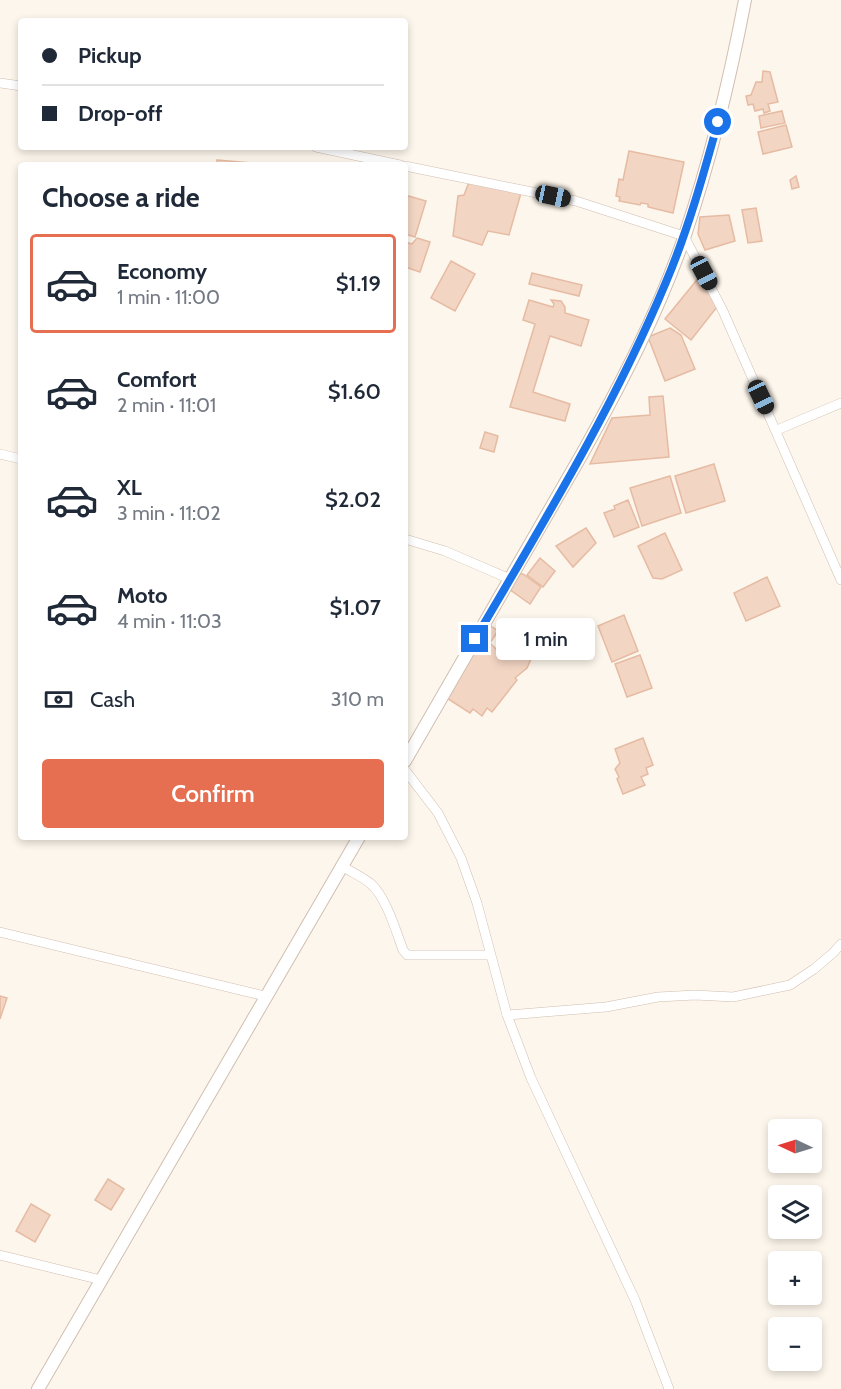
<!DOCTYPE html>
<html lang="en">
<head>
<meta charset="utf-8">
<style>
  :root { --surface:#fff; --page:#f2f2f3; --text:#1f2937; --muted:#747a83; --line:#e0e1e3; --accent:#e76f51 }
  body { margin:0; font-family:Cabin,sans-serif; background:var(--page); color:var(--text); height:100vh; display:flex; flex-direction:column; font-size:22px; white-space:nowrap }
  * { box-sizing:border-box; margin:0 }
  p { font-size:20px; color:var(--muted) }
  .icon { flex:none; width:33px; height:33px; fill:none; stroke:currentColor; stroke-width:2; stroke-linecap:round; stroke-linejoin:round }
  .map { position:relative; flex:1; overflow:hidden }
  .panel { position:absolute; left:18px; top:162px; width:390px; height:678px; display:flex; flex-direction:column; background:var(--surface); border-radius:6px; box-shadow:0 3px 9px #0003 }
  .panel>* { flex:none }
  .top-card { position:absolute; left:18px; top:18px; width:390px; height:132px; border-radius:6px; box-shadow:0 3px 9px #0003; display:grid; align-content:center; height:132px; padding:0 24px; background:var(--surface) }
  .needle { width:39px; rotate:274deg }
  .buttons { position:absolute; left:768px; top:1119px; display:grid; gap:12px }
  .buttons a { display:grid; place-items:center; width:54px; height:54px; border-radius:6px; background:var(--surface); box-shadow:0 3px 9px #0003; font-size:30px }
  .end { position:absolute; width:27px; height:27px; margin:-14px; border:8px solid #1a73e8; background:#fff; box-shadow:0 0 0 3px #fff }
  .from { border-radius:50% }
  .bubble { position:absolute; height:42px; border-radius:6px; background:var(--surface); box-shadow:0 3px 9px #0003; font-size:20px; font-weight:600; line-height:42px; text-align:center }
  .car { position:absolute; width:18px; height:36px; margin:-18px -9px; border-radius:8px; box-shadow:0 0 4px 2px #0007; background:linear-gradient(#222 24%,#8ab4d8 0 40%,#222 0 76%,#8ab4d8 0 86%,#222 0) }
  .top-card b { display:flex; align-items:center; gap:21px; height:57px; font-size:22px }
  .top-card b+b { border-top:2px solid var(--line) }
  .top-card i { width:15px; height:15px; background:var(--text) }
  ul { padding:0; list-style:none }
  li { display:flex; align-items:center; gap:18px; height:99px; margin:0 12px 9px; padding:0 12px; border:3px solid transparent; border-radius:6px }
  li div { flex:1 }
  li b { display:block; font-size:22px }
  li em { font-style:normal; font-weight:600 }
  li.current { border-color:var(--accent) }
  li>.icon { width:54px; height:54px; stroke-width:1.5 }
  h2 { padding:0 24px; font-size:27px; line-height:72px }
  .pay { display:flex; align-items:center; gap:15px; height:66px; padding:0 24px; font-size:22px }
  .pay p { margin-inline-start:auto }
  .button { display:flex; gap:12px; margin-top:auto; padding:12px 24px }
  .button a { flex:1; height:69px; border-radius:6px; background:var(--accent); color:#fff; font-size:24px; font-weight:600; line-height:69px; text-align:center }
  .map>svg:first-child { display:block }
</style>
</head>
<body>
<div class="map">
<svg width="841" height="1389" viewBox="0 0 841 1389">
  <rect width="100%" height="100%" fill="#fdf6ec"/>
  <g fill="#f3d5c3" stroke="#e6bba3" stroke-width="1.5">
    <polygon points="763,71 770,72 778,102 768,104 770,111 764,113 763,109 755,111 753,104 748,105 746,96 751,95 756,82 762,82"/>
    <polygon points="782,111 785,123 761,128 759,116"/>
    <polygon points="786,125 792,147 763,154 758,132"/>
    <polygon points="629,151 684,162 673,213 648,207 648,204 641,203 640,205 619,201 620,197 616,196 619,179 623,180"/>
    <polygon points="217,160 251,163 250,165 217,165"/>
    <polygon points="796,176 799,187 792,189 790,180"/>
    <polygon points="469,182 521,193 509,235 488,231 482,245 453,236 458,196 464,195"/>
    <polygon points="405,195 426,201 415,237 405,234"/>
    <polygon points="756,208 762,241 748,243 742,210"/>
    <polygon points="729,215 735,241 705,250 698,234 700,217"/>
    <polygon points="417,238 430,242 420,272 405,267 405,242 412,244"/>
    <polygon points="451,261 475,274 455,311 431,298"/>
    <polygon points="532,273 582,285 579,296 529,284"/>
    <polygon points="700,276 717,307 691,340 665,319"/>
    <polygon points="529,300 553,307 554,304 551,300 561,301 565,307 565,313 589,320 581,346 550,336 533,392 570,404 565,421 510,407 535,324 523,320"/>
    <polygon points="670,328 681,335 695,369 665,381 648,337"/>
    <polygon points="663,396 669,457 590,464 612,418 650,415 649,397"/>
    <polygon points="485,432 498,436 494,452 480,448"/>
    <polygon points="714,464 725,501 686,513 675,476"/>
    <polygon points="670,476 681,513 642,526 630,488"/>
    <polygon points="628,500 639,527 614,537 604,513 615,509 614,506"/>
    <polygon points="586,528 596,543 573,567 556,546"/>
    <polygon points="665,533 682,570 662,579 653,578 638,546"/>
    <polygon points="540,558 555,571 543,587 527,575"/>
    <polygon points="520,574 523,574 541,587 530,604 509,589"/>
    <polygon points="767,577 780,606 746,621 734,593"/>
    <polygon points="624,615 638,651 612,662 598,626"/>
    <polygon points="488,624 498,631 490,643 496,649 508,657 513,648 531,659 527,668 515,678 517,680 492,712 487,708 482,716 473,709 470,713 442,695"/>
    <polygon points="640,655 652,688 627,697 615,664"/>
    <polygon points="643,738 653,765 646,768 648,774 641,777 645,785 623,794 617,779 619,777 615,769 620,763 615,749"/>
    <polygon points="0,996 7,998 0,1019"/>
    <polygon points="108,1179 124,1189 111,1210 95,1200"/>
    <polygon points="31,1204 50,1215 35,1242 16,1231"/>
  </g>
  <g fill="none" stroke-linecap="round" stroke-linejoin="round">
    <defs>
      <g id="minor">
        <polyline points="0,83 21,86"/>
        <polyline points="316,147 400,165"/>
        <polyline points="405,166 576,201 684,236 723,311 841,580"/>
        <polyline points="777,430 841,403"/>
        <polyline points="0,454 21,459"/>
        <polyline points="405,539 445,551 510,579"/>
        <polyline points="405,770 438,813 461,858 477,903 507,1015 531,1078 635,1300 669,1389"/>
        <path d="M342 866C351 872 363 877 371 884 386 897 396 931 403 950L407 955H490"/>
        <polyline points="0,932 265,996"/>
        <polyline points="507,1015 606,1007 658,997 695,995 733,997 790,985 814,969 833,953 841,944"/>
        <polyline points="0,1255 101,1280"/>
      </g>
      <g id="tertiary">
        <path d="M405 761 582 454C621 384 659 311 685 235 711 158 730 79 745 0"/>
        <polyline points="38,1389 359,837"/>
      </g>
    </defs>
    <use href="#minor" stroke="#d1beb0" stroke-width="10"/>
    <use href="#tertiary" stroke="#d1beb0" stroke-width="14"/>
    <use href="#minor" stroke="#fff" stroke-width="9"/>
    <use href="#tertiary" stroke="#fff" stroke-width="12"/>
  </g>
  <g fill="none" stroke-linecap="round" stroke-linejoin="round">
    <path stroke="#1a73e8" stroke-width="8" d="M475 639C543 523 614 407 666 282 688 230 703 176 718 122"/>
  </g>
</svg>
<div class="buttons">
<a><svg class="needle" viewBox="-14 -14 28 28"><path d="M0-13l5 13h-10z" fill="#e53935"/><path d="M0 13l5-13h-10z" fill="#747a83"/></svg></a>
<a><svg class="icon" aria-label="layers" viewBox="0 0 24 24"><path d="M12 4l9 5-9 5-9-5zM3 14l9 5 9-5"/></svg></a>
<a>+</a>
<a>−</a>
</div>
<i class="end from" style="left:718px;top:122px"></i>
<i class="end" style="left:475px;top:639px"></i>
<div class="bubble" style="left:496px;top:618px;width:99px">1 min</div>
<i class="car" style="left:553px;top:196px;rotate:102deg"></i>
<i class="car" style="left:704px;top:273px;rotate:152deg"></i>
<i class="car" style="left:761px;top:397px;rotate:155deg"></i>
<div class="top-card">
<b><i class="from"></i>Pickup</b>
<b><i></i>Drop-off</b>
</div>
<section class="panel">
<h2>Choose a ride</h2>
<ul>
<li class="current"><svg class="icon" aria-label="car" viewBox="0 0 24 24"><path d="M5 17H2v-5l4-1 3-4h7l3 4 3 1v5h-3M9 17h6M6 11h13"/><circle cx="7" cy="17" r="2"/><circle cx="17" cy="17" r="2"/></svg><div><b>Economy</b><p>1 min · 11:00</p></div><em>$1.19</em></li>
<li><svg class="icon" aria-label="car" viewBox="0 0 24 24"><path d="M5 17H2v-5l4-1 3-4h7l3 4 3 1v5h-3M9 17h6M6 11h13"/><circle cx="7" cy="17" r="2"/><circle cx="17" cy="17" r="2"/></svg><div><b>Comfort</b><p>2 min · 11:01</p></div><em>$1.60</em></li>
<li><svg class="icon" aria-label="car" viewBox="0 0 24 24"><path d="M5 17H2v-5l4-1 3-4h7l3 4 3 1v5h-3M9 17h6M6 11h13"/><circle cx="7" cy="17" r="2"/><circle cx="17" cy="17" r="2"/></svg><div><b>XL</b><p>3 min · 11:02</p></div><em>$2.02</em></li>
<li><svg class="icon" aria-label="car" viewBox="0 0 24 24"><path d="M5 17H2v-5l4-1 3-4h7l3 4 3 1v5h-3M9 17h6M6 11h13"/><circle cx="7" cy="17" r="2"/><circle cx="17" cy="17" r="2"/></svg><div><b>Moto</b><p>4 min · 11:03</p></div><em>$1.07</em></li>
</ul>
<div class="pay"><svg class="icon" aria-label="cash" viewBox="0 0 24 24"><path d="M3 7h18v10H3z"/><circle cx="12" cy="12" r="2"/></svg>Cash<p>310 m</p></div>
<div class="button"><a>Confirm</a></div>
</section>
</div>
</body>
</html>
